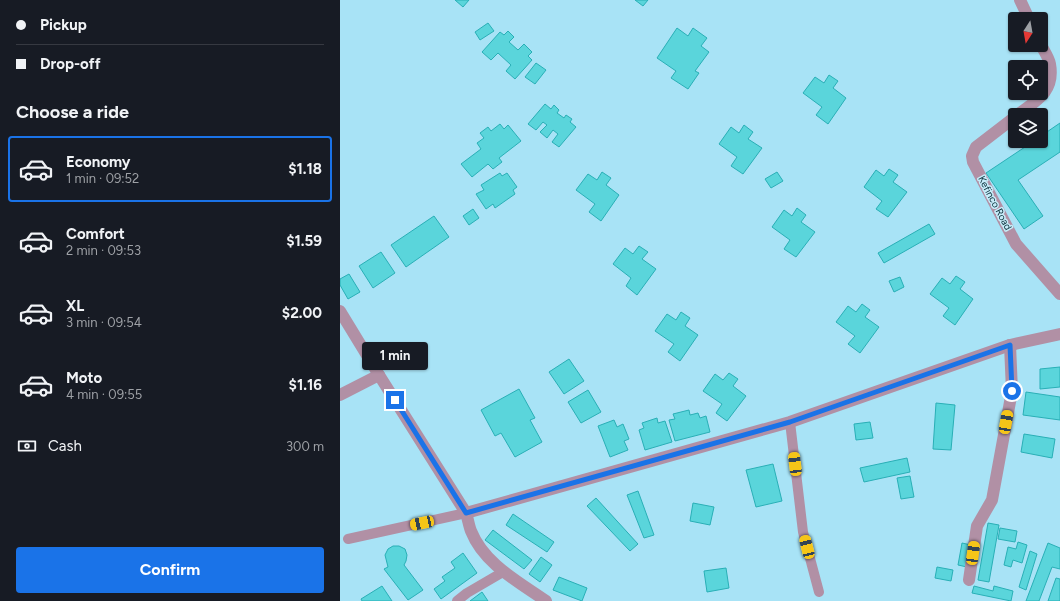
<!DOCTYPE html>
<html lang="en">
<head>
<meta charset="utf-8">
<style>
  :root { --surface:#171b24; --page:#242831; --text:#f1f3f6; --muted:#9ea1a6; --line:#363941; --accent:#1a73e8 }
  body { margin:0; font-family:Figtree,sans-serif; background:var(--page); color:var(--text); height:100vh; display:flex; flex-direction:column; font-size:15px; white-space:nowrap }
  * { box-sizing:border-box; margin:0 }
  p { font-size:13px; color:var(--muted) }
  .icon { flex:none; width:22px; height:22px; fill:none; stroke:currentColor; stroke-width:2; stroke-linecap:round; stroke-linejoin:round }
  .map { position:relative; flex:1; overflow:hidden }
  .sheet { display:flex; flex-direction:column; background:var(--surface); width:340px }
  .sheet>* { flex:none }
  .hud { display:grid; align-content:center; height:88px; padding:0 16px; background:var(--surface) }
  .needle { width:26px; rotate:191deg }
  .fabs { position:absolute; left:668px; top:12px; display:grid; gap:8px }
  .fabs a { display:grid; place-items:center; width:40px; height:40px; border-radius:4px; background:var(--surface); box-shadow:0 1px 3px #0004; font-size:20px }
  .end { position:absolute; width:18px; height:18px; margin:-9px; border:5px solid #1a73e8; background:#fff; box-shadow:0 0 0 2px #fff }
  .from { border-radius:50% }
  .bubble { position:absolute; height:28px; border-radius:4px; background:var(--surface); box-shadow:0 1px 3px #0004; font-size:13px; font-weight:700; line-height:28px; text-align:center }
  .car { position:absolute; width:12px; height:24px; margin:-12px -6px; border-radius:5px; box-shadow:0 0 3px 1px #0007; background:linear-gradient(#f5c518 24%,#345 0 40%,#f5c518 0 76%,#345 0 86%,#f5c518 0) }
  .hud b { display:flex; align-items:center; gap:14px; height:38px; font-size:15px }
  .hud b+b { border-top:1px solid var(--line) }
  .hud i { width:10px; height:10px; background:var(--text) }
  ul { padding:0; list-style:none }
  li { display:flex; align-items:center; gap:12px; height:66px; margin:0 8px 6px; padding:0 8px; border:2px solid transparent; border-radius:4px }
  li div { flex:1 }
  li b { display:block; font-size:15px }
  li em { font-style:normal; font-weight:700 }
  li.on { border-color:var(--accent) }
  li>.icon { width:36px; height:36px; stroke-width:1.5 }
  h2 { padding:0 16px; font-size:18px; line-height:48px }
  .pay { display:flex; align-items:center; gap:10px; height:44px; padding:0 16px; font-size:15px }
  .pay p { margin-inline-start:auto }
  .cta { display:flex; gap:8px; margin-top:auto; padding:8px 16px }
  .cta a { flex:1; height:46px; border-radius:4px; background:var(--accent); color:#fff; font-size:16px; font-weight:700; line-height:46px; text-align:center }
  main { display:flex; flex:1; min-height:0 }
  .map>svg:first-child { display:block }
</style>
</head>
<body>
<main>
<section class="sheet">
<div class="hud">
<b><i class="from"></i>Pickup</b>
<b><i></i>Drop-off</b>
</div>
<h2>Choose a ride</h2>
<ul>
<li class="on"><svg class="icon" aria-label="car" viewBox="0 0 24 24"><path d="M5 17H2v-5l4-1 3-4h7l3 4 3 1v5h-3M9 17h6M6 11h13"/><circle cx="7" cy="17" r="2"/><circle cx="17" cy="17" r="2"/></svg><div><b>Economy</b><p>1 min · 09:52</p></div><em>$1.18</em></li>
<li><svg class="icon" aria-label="car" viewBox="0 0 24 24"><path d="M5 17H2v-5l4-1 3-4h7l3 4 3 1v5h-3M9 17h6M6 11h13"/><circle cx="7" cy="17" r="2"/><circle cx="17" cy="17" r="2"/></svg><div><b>Comfort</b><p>2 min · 09:53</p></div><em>$1.59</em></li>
<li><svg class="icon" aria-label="car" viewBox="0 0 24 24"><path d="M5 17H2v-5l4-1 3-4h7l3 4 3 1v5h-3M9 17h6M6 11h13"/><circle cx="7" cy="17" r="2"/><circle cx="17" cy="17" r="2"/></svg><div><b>XL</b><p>3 min · 09:54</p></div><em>$2.00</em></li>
<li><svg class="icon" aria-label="car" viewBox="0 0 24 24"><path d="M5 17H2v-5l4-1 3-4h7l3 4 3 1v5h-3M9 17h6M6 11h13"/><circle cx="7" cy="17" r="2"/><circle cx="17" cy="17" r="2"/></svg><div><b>Moto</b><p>4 min · 09:55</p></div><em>$1.16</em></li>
</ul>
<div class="pay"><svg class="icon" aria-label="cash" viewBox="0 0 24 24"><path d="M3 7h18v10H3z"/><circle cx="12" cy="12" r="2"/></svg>Cash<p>300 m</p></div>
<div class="cta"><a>Confirm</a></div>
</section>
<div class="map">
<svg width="720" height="601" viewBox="0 0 720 601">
  <rect width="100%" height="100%" fill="#a8e3f6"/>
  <g fill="#5ad5db" stroke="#29afb6">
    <polygon points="115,0 129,0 123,7"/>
    <polygon points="295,0 308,0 303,6"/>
    <polygon points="148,23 154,31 140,40 135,32"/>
    <polygon points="337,28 348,36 353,28 367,38 361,46 369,52 355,71 359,73 348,89 331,78 336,71 317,58"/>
    <polygon points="168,31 174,37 169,42 178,50 184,44 192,52 188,56 192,60 175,79 166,71 171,65 158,53 151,60 142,52 160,32 164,35"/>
    <polygon points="196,63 206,70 195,84 185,77"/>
    <polygon points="489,75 498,81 493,88 506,98 488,124 476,115 482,107 463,93 475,77 484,83"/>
    <polygon points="205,104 211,109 214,105 219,110 217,113 224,118 226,115 232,119 230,122 236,127 219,147 212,142 218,134 213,130 207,138 200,132 207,125 203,122 196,130 188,124"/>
    <polygon points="720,123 720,152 678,180 703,216 684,229 646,173 694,141 701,141 701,136"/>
    <polygon points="160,124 164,129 168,125 181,141 159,158 162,162 153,169 148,164 132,177 121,164 141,149 137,143 144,138 140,133 148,127 151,131"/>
    <polygon points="404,125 413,132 408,139 422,148 403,174 391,166 397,157 379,144 391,127 399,133"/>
    <polygon points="549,169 558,175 553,182 567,192 548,217 536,209 542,201 524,187 536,170 544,176"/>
    <polygon points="262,172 271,178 266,185 279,195 261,221 249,212 255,204 236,190 248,174 257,180"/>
    <polygon points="437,172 443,181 431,188 425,179"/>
    <polygon points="160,173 162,176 167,173 177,187 173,190 175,194 155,208 153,204 146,209 136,194 144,190 141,185"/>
    <polygon points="457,208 466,215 461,222 475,232 456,257 444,249 450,240 432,227 444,210 452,216"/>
    <polygon points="133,209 139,218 129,225 123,216"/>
    <polygon points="94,216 109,237 66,267 51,245"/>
    <polygon points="589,224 595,234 544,263 538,253"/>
    <polygon points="299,246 308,252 302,259 316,269 297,295 286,286 291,278 273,264 285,248 293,254"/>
    <polygon points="41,252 55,273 33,288 19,266"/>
    <polygon points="9,274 20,292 8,299 0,285 0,279"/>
    <polygon points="616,276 625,282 620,289 633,299 615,325 603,316 609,308 590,294 602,278 610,284"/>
    <polygon points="560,277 564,287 554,292 549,281"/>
    <polygon points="522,304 530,310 525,317 539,327 520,353 508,344 515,336 496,322 508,306 516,312"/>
    <polygon points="341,312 350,318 345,326 358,335 340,361 328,352 334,344 315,331 327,314 336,320"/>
    <polygon points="229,359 244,381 224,394 209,372"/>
    <polygon points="720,367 720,387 700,389 700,369"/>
    <polygon points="389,373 398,379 393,386 406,396 387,421 376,413 382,404 363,391 375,374 383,380"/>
    <polygon points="179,389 195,418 190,420 202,442 175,457 161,433 155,436 141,410"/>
    <polygon points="248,390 261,412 241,423 228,402"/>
    <polygon points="686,392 720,397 720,420 683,415"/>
    <polygon points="596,403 615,405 611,450 593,449"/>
    <polygon points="349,410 350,415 358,413 360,418 366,416 370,432 335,441 329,420 335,419 333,414"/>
    <polygon points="317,418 318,423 325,421 332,442 305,450 299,430 304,428 302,423"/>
    <polygon points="274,420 277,427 283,424 289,439 284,441 288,450 270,457 258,426"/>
    <polygon points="530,422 533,438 516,440 514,424"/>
    <polygon points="684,434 715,439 712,458 681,452"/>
    <polygon points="567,458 570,472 524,482 520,468"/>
    <polygon points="433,464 442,501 416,507 406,470"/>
    <polygon points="570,476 574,497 561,499 557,478"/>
    <polygon points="298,491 314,535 304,538 287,495"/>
    <polygon points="256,498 298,544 290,551 247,506"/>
    <polygon points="353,503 374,507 370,525 350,521"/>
    <polygon points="173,514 214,542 207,552 166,525"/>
    <polygon points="648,523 659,525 649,582 638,580"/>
    <polygon points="660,528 677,531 675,542 658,539"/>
    <polygon points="153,530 192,560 184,569 145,540"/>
    <polygon points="678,542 687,545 682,563 673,560 671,567 664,565 668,547 676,549"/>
    <polygon points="622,543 631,545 627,567 618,565"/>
    <polygon points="708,543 720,548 720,569 712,567 699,601 686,601"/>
    <polygon points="53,546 59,546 65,549 67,555 66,561 64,565 83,590 68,600 44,569 48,567 45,555 48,549"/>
    <polygon points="690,551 697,554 686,590 679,587"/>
    <polygon points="123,553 137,573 101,599 94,589 105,581 102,577 115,568 111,562"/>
    <polygon points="201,557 212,565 200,582 189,574"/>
    <polygon points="597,567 613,570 611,581 595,578"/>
    <polygon points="386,568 389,588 367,592 364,571"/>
    <polygon points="219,577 247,588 242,601 213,590"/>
    <polygon points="716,578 720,579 720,601 708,601"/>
    <polygon points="42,586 52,601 22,601 21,599"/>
    <polygon points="634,586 653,591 654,586 673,591 671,601 632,593"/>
    <polygon points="142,592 148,601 130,601"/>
  </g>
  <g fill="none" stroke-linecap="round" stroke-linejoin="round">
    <g stroke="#b190a5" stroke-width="10">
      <polyline points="450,422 463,532 479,592"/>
      <polyline points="8,539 126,513"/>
      <polyline points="117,601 127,593 163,572"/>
    </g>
    <g stroke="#b190a5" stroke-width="12">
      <polyline points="680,0 689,19"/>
      <path d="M677 115C696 101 715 92 710 64 709 58 704 51 701 45"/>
      <polyline points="675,117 636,147 632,156 633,162 676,244 720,294"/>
      <path d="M0 311 39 375 126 513C128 519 129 526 131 531 144 564 179 582 206 601"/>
      <polyline points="0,395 39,375"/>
      <polyline points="126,513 450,422 670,345 720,334"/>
      <polyline points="629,580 637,526 652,500 672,391 670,345"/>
    </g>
  </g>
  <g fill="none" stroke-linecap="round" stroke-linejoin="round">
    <polyline stroke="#1a73e8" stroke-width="5" points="55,400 126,513 450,422 670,345 672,391"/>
  </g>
  <g text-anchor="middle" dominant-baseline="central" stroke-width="3" stroke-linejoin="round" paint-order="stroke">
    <g font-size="10" fill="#092d37" stroke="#c7edfa">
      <text transform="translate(655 203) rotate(62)">Kefinco Road</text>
    </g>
  </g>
</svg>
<div class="fabs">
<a><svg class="needle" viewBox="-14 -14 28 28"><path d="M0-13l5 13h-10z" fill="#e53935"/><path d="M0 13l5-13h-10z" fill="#9ea1a6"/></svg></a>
<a><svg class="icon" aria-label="locate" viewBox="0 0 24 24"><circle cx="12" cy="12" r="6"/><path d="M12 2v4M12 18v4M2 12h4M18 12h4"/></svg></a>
<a><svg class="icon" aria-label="layers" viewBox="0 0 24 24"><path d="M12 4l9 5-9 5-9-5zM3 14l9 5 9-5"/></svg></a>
</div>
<i class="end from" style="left:672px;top:391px"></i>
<i class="end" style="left:55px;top:400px"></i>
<div class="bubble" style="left:22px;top:342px;width:66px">1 min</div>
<i class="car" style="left:666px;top:422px;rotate:10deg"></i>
<i class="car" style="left:455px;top:464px;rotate:353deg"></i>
<i class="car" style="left:82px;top:523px;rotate:258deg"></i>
<i class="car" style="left:467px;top:547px;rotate:346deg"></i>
<i class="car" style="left:633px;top:553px;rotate:8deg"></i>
</div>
</main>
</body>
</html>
